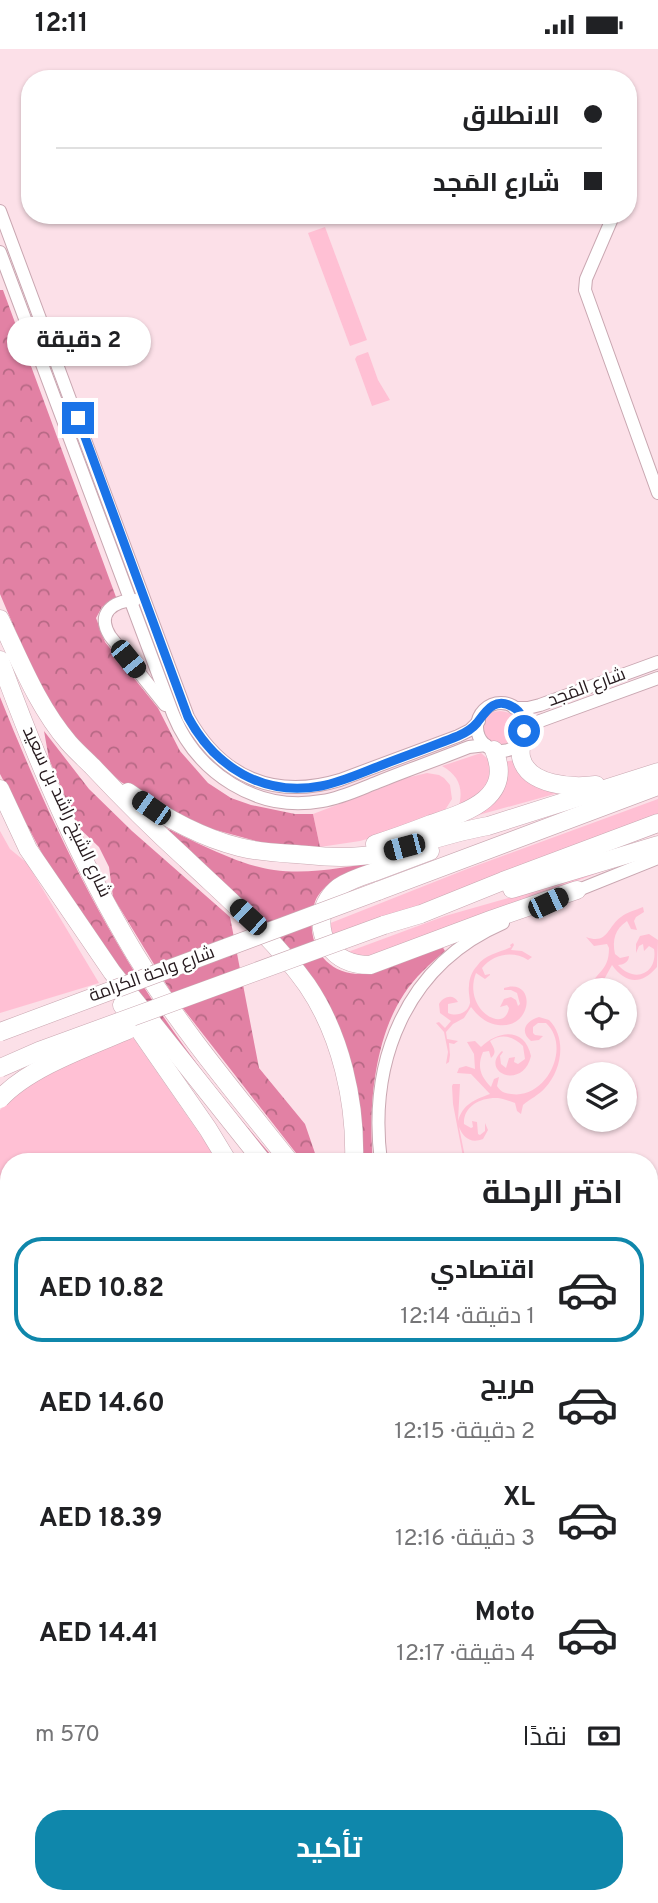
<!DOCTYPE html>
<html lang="ar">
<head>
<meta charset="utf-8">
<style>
  :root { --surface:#fff; --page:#f2f2f2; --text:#202124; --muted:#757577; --line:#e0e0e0; --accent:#0f87ab }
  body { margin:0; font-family:Overpass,Cairo,sans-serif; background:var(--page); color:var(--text); direction:rtl; height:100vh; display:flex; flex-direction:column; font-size:26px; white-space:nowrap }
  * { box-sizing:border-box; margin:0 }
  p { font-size:23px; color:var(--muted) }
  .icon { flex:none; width:38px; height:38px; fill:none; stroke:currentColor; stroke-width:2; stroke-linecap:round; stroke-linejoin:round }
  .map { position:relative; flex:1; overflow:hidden; direction:ltr }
  .drawer { position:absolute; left:0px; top:1104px; width:658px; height:751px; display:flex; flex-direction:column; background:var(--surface); border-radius:28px 28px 0 0; box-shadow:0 2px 5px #0004; direction:rtl }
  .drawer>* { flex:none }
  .guide { position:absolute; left:21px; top:21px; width:616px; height:154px; border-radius:28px; box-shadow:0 2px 5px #0004; direction:rtl; display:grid; align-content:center; height:154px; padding:0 35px; background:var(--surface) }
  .controls { position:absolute; left:567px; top:929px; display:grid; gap:14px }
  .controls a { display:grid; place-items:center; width:70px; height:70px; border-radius:50%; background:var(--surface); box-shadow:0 2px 5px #0004; font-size:35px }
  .end { position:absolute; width:32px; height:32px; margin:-16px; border:9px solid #1a73e8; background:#fff; box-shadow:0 0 0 4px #fff }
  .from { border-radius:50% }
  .bubble { position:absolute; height:49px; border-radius:24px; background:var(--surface); box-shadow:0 2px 5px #0004; font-size:23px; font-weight:700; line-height:49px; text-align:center; direction:rtl }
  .car { position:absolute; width:21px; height:42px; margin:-21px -10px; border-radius:9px; box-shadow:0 0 5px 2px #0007; background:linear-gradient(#222 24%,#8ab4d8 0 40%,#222 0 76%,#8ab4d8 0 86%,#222 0) }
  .guide b { display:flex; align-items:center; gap:24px; height:66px; font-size:26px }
  .guide b+b { border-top:2px solid var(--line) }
  .guide i { width:18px; height:18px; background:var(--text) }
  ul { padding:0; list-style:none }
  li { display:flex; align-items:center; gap:21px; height:105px; margin:0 14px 10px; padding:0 21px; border:4px solid transparent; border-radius:28px }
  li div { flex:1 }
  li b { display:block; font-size:26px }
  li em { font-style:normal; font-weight:700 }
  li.on { border-color:var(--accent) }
  li>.icon { width:63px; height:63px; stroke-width:1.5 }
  h2 { padding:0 35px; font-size:32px; line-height:84px }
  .pay { display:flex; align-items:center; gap:18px; height:77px; padding:0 35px; font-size:26px }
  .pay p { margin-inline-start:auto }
  .cta { display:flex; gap:14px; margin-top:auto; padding:14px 35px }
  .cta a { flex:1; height:80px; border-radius:28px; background:var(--accent); color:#fff; font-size:28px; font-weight:700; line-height:80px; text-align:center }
  .status { display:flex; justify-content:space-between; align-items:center; height:49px; padding:0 35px; background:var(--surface); direction:ltr }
  .status svg { height:19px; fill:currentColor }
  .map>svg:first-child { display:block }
</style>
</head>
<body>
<div class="status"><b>12:11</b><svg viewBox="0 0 49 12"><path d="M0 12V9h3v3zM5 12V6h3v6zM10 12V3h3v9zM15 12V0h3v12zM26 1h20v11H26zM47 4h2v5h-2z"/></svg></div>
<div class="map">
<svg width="658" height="1854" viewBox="0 0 658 1854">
  <defs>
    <pattern id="forest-crowns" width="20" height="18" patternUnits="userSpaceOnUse" patternTransform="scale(1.75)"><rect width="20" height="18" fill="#e281a4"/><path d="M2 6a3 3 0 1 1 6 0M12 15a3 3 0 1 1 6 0" fill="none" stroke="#b76985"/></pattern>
  </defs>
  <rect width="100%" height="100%" fill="#fce0e8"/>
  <polygon fill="#fbcfdd" points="649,1737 658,1756 658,1854 107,1854 110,1846 649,1846"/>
  <g fill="#ffc0d4">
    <polygon points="325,178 367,291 350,297 308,184"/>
    <polygon points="368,303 378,331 390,351 372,357 355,310 357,307"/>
    <circle cx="500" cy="682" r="20"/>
    <path d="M481 704 489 711 493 724 481 746 458 760C464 741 460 727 442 717Z"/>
    <polygon points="514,711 562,743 475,767 504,713"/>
    <polygon points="427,724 439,726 444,729 450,736 452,750 445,761 378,787 360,792 320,798 313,765 389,736 389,733"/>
    <polygon points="658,750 658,768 474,835 326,892 323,877 467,820"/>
    <polygon points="0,782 10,800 27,814 99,934 0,964"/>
    <polygon points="606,821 373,908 361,910 345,904 445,867"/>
    <path d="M643 858 644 863 636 868 634 872 637 881 631 880 627 872C615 880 612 891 615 905L620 909 629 907C629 913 623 916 618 916 635 935 658 924 654 900L649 897 644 902 643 895 639 897 636 904V895L640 887 649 885 658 891 657 918C641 937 625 934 612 916L601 936 600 941H590C595 921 609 924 609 899L607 895 594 897 586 888C608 896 607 878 621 868 627 863 636 861 643 858Z"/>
    <path d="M513 894 514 896 511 901 522 902 532 908 528 911C513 901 493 905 482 919L485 926 490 925V926L485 930 476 924C462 960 505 986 509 959L507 956 500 958 504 950 511 948 516 951 518 957 520 955 517 944 511 941H504V939C537 928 533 981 498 976 485 974 478 967 471 958L464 969 453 975 446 983 447 990 458 992 454 995 449 994 450 1006 449 1013 446 1015 448 1003 444 983 436 974 439 973 445 979 451 972 440 964 439 955C443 948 453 944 458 953L448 955V964C457 968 468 964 470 954 470 949 468 942 469 937 469 930 472 922 477 917 485 905 499 904 511 898L510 896Z"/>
    <path d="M539 968 549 971C567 989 562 1021 545 1039 539 1046 530 1050 523 1056L521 1065 517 1062 515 1054C510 1052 503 1050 498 1049 481 1048 463 1057 464 1075L471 1079 473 1078 472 1072 477 1073 478 1085 480 1086 485 1082V1074L488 1081 483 1090C470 1095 463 1088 459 1078L466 1113H464L453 1055 452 1037 453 1035H460L458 1072C463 1055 474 1051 490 1045L471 1025 457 1024 459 1019 466 1017 475 1020 474 1005 467 993 475 992 481 998C498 981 525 978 531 1007 523 1042 479 1023 502 1002L503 1003 500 1007 501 1015 506 1019 509 1009 515 1008 514 1013 518 1015 525 1010 523 997C513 987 502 984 490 992 493 998 498 1003 491 1009L489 1002 483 1003C477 1017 480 1027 491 1038L494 1030 499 1028 497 1037C501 1043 504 1044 511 1045 546 1051 572 998 546 974H538L533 978V984L535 986 543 987 539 991 531 992C519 982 526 972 539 968Z"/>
    <path d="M132 987 210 1100 214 1101 221 1113H9V1251L0 1242V1061C29 1026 91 1004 132 987Z"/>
    <path d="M612 1021C639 1024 647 1052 625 1068V1026L598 1025Z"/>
    <polygon points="0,1262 9,1270 9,1397 0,1396"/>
    <polygon points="0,1412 9,1413 9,1477 0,1475"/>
  </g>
  <g fill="url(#forest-crowns)">
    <polygon points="0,241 3,241 116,548 102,558 96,569 105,593 158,659 180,702 208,734 231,749 251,756 295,765 313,765 320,798 289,799 263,794 212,780 163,758 121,733 79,696 50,656 30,616 0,545"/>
    <path d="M0 648C47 766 101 879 174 983 206 1029 241 1071 277 1113H265L215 1052 56 831 0 725Z"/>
    <polygon points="44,682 89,740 132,782 230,868 259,1019 305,1075 318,1113 303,1113 174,948 113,848 109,818 99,798 78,778 49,710"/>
    <path d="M153 773C189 789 236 816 274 821 310 826 346 818 381 812 361 820 334 826 320 844 314 851 313 860 312 869 309 897 326 923 356 925 379 926 420 906 442 897L445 902C430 915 415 928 404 945 374 990 368 1060 373 1113H358L329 969Z"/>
    <polygon points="649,1622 658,1638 658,1756 649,1737"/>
  </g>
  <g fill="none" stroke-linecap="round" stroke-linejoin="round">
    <path stroke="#c8b0b6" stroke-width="23" d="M338 1854C351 1848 366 1849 379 1854"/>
    <polyline stroke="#c8b0b6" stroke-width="56" points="317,1854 321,1846"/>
    <defs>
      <g id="minor">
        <path d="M0 162 188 668C221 728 274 751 340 731L458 687 470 681 479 672"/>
        <polyline points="611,172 586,230 585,241 658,444"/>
        <path d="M0 203 173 665C197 724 257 764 322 752 342 749 360 740 378 733 408 721 439 710 469 698L486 696"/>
        <path d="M135 551C113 552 96 564 110 587L165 656"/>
        <circle cx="501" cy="678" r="24"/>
        <polyline points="514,659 528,659 540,656 658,613"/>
        <polyline points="525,683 540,672 658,629"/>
        <polyline points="571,844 658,809"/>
        <path d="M381 1113C368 1012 406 916 503 874"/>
        <polyline points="0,1622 9,1627"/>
        <polyline points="0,1637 9,1641"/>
        <polyline points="65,1854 68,1846"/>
        <polyline points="84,1854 88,1846"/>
      </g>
      <g id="major">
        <polyline points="649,1551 658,1563"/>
        <polyline points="649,1591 658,1604"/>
      </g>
      <g id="highway">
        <path d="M0 570C20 612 38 658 69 694 76 702 84 709 92 717 122 749 153 780 186 810 228 850 273 888 307 936 341 986 356 1053 354 1113"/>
        <path d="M0 611C37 712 79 812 135 905 180 979 236 1045 290 1113"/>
        <path d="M522 691C521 696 520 702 521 708 527 737 573 739 596 736"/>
        <polyline points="0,740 28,800 112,923 263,1113"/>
        <path d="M128 743C162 767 199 788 239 798 262 804 285 804 308 806 334 809 358 809 383 804 419 796 452 783 488 777L658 723"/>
        <path d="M375 795C394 789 413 782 431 775 467 763 514 749 494 701"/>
        <path d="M430 802C411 809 393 816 374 823 362 827 349 831 339 838 321 852 316 877 328 896 338 911 353 916 370 916L493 870 577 841"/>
        <polyline points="512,840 658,796"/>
        <polyline points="378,842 658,737"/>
        <polyline points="384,876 421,865 503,832 658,774"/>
        <polyline points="122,956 208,1080 228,1113"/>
        <polyline points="0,1253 9,1261"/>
        <polyline points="0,1402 9,1403"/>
        <polyline points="0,1489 9,1492"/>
      </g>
    </defs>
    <use href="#minor" stroke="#c9a7b1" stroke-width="14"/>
    <use href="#major" stroke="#c9a7b1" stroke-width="18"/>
    <use href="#highway" stroke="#c9a7b1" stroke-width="19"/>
    <use href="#minor" stroke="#fff" stroke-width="12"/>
    <use href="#major" stroke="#fff" stroke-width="16"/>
    <use href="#highway" stroke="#fff" stroke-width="18"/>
    <defs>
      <g id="highway-bridge">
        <polyline points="0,983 378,842"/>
        <polyline points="0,1019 39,1002 384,876"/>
        <path d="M0 1050C28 1019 88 998 128 981"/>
      </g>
    </defs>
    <use href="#highway-bridge" stroke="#c9a7b1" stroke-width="19" stroke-linecap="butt"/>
    <use href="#highway-bridge" stroke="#fff" stroke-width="18"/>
  </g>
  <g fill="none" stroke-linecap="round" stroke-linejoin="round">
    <path stroke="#1a73e8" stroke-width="9" d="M78 369 188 668C215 718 263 748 321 737 342 733 363 723 382 716 408 706 433 697 458 687 465 684 472 680 477 674 486 662 495 647 513 658 522 663 525 673 524 682"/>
  </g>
  <g text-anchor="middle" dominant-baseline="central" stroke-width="5" stroke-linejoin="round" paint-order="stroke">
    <g font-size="18" fill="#25191d" stroke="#fff">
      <text transform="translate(587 639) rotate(-20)">شارع المَجد</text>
      <text transform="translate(66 763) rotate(65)">شارع الشيخ راشد بن سعيد</text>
      <text transform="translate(152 926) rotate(-20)">شارع واحة الكرامة</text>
    </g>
  </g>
</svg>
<div class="controls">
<a><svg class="icon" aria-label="locate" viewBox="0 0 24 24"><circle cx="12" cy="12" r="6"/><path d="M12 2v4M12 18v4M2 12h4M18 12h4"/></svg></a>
<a><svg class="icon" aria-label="layers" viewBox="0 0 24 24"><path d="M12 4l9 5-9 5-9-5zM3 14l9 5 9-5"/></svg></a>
</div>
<i class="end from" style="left:524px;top:682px"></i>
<i class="end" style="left:78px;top:369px"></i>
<div class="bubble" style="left:7px;top:268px;width:144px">2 دقيقة</div>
<i class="car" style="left:128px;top:610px;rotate:141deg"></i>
<i class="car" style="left:151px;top:759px;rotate:305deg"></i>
<i class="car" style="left:404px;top:798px;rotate:255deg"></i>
<i class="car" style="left:548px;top:854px;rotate:65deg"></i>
<i class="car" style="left:248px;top:868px;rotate:313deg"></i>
<div class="guide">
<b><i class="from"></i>الانطلاق</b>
<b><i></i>شارع المَجد</b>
</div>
<section class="drawer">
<h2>اختر الرحلة</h2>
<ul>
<li class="on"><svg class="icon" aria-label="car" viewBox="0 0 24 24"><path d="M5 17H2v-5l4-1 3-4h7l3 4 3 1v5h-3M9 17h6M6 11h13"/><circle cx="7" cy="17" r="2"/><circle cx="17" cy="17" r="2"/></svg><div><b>اقتصادي</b><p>1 دقيقة · 12:14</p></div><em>AED 10.82</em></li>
<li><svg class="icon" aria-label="car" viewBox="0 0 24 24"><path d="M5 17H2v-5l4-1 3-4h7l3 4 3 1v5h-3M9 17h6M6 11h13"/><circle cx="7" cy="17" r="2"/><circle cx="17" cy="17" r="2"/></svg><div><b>مريح</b><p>2 دقيقة · 12:15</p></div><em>AED 14.60</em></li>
<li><svg class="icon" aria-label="car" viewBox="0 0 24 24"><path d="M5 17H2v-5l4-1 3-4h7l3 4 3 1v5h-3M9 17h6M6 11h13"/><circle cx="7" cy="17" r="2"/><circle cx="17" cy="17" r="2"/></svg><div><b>XL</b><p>3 دقيقة · 12:16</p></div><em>AED 18.39</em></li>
<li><svg class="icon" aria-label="car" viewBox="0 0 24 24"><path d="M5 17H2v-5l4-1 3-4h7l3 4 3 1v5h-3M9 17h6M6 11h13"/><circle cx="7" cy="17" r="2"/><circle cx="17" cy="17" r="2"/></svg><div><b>Moto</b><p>4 دقيقة · 12:17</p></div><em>AED 14.41</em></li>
</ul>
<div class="pay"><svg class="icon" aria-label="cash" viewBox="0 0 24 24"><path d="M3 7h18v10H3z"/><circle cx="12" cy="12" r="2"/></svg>نقدًا<p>570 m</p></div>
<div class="cta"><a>تأكيد</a></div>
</section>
</div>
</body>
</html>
